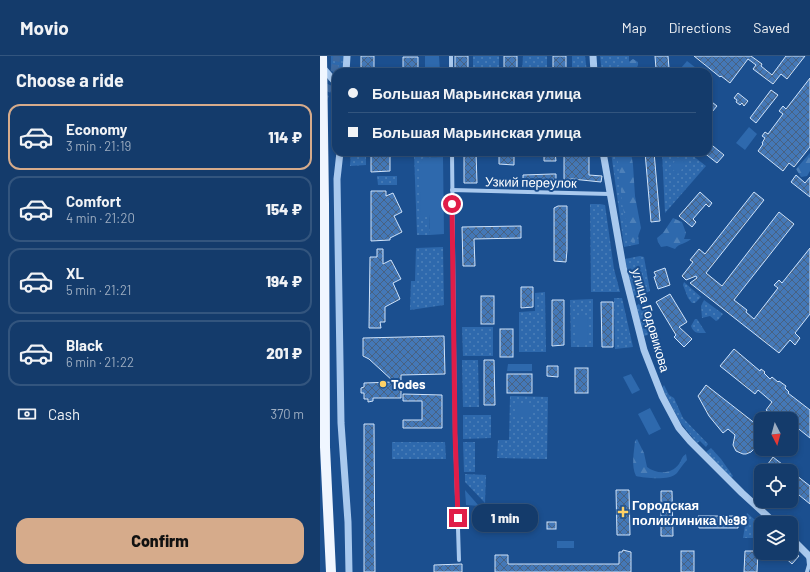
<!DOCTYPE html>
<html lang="en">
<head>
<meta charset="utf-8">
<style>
  :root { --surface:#143b6b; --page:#1d4271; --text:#f1f3f6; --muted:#9dadc1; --line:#33557e; --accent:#d6ab8b }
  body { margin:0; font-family:Barlow,sans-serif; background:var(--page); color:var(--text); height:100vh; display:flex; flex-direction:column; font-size:15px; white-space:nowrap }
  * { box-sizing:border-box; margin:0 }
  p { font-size:13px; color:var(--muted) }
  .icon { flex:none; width:22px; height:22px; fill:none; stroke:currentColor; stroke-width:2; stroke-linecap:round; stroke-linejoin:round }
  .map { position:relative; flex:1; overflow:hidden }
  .drawer { display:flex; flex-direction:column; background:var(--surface); width:320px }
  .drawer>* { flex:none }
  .guide { position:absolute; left:12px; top:12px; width:380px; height:88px; border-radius:12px; box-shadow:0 2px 6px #0003,0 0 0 1px var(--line); display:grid; align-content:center; height:88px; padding:0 16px; background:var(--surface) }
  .needle { width:26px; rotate:174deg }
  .tools { position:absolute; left:434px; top:356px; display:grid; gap:8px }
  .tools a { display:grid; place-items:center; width:44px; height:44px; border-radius:8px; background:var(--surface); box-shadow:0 2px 6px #0003,0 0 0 1px var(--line); font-size:20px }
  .end { position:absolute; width:18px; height:18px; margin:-9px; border:5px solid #e11d48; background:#fff; box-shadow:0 0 0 2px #fff }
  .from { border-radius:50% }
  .bubble { position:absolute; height:28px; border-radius:12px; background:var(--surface); box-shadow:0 2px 6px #0003,0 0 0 1px var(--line); font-size:13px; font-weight:800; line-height:28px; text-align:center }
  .guide b { display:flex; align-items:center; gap:14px; height:38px; font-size:15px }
  .guide b+b { border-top:1px solid var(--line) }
  .guide i { width:10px; height:10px; background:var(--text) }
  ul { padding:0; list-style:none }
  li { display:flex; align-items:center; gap:12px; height:66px; margin:0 8px 6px; padding:0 8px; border:2px solid var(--line); border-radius:12px }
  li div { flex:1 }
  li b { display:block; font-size:15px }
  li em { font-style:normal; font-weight:800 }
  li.on { border-color:var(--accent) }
  li>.icon { width:36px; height:36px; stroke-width:1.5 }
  h2 { padding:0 16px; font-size:18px; line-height:48px }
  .pay { display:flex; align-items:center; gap:10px; height:44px; padding:0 16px; font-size:15px }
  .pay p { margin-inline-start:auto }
  .action { display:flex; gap:8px; margin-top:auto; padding:8px 16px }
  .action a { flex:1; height:46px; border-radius:12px; background:var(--accent); color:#111; font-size:16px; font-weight:800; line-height:46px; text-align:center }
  header { display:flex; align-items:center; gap:24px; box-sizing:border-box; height:56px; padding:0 20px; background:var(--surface); border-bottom:1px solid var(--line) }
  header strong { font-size:19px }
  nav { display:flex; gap:22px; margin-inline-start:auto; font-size:14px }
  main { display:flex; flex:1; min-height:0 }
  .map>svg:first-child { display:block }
</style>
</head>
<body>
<header>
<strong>Movio</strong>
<nav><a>Map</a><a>Directions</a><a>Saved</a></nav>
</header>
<main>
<section class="drawer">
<h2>Choose a ride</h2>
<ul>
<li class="on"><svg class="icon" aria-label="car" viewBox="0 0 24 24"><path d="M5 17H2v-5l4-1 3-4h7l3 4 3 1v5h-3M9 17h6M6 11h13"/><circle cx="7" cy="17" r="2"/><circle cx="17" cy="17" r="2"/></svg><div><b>Economy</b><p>3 min · 21:19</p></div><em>114 ₽</em></li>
<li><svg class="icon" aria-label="car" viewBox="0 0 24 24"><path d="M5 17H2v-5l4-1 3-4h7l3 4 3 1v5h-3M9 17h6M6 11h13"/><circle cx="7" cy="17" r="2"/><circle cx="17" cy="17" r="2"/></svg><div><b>Comfort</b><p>4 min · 21:20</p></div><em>154 ₽</em></li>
<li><svg class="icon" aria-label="car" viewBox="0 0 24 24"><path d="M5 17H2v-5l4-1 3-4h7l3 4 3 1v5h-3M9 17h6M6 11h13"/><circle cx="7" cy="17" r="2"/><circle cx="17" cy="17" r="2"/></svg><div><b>XL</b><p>5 min · 21:21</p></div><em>194 ₽</em></li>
<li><svg class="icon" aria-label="car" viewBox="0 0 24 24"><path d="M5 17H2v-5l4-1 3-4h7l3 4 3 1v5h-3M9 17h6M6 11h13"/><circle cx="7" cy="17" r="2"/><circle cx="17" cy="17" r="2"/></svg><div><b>Black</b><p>6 min · 21:22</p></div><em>201 ₽</em></li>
</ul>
<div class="pay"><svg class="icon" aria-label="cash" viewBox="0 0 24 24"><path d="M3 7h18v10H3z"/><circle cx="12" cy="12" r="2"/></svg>Cash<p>370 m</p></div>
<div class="action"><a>Confirm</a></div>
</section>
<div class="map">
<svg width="490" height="516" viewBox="0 0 490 516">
  <defs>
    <pattern id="grass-dots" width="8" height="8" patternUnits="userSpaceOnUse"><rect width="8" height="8" fill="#2e69ad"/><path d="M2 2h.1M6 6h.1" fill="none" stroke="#4d80b9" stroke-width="1.8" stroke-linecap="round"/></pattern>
    <pattern id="forest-firs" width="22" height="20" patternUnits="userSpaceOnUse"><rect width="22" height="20" fill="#2e69ad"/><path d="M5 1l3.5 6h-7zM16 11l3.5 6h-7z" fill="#4d80b9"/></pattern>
    <pattern id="building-cross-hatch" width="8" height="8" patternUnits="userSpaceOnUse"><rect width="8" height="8" fill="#4478b7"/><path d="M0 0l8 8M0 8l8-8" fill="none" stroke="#486282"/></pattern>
  </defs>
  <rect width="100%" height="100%" fill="#1b4f8f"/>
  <g fill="url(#grass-dots)">
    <polygon points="11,0 24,0 24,16 16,16 16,21 11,13"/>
    <rect x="153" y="0" width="26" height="16"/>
    <polygon points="203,0 227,0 227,16 202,16"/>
    <polygon points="252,0 265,0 267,16 252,16"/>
    <polygon points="280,0 309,0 309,16 282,16"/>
    <polygon points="31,96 46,96 46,109 30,110"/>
    <polygon points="123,96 123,101 103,102 101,159 109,159 110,179 97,179 94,97"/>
    <polygon points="291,96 310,96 319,188 304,191"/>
    <polygon points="342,96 368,96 386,110 345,157"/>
    <polygon points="57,120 77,120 77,129 58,129"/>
    <polygon points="270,148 280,148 285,149 294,213 300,236 271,236"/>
    <polygon points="123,191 124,249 90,254 91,225 95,225 96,192"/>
    <polygon points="320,200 324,201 330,235 314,243 305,203"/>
    <polygon points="364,226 381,241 375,247 372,247 368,242 363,229"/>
    <polygon points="225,236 226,296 199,296 199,256 215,255 215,237"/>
    <polygon points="294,242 302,242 313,291 295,293"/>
    <polygon points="273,243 273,291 251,291 250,244"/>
    <polygon points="384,244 403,258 398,264 396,265 390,260 382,262 381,250"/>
    <polygon points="321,246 326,248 335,277 324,280 316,250"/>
    <path d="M375 263H377L386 277C378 277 374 278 371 270Z"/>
    <polygon points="142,271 173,271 173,300 143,300"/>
    <polygon points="142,304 158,304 159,351 143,351"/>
    <polygon points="344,329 349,339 354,342 363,362 388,388 386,391 380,385 377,387 360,366 342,332"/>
    <polygon points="190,340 228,341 227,403 177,402 178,384 189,384"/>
    <polygon points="143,359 171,359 171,382 143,383"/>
    <polygon points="72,386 125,386 126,403 72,403"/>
    <polygon points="143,386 155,386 155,416 144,416"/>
    <polygon points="391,392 401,403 413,420 411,422 386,396"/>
    <polygon points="145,418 166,419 165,447 145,426"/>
    <polygon points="427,457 441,469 441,482 423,482"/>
  </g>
  <g fill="url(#forest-firs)">
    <path d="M313 3 318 6V9L315 16H289C297 9 305 9 313 3Z"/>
    <polygon points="296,96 311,96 313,109 315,140 321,172 317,183 313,187 308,184 307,182 308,176 302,147 299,111"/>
    <polygon points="490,97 490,115 487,120 481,121 476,113"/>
    <path d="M353 162 362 166 366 177 364 183H371C366 188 359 187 355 193L347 190 341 191 338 186 337 182 343 177Z"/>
    <path d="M317 383 324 397 327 411C336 418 351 419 359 408 362 404 361 401 366 398L367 404C363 408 360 413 357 417 350 425 325 422 316 420 311 410 314 396 315 385Z"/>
  </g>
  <g fill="#2e69ad">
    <polygon points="105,0 119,0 120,16 105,16"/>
    <polygon points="367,5 380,15 380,16 366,16 361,12"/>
    <polygon points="429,71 437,78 425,94 416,87"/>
    <polygon points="123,101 124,178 110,179 109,159 101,159 99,111 103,102"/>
    <polygon points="358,101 366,108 358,118 350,111"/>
    <polygon points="256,260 267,260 268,288 256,288"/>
    <polygon points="188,308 212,308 212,315 187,315"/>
    <polygon points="311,318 320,334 312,338 303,321"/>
    <rect x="195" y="349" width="18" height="11"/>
    <polygon points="330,352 341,373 329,379 318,358"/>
    <polygon points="145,434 159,450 146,449"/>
    <rect x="237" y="485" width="17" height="7"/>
  </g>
  <g fill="url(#building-cross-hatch)" stroke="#cfe3fa">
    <rect x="41" y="0" width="13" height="16"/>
    <rect x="135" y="0" width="13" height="16"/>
    <rect x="184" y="0" width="13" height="16"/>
    <rect x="233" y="0" width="13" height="16"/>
    <polygon points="335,0 348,0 349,12 336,13"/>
    <polygon points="374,0 431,0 442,8 441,10 452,19 466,0 485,0 467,23 461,18 453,28 433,13 436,9 428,3 410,27 401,20 400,21"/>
    <polygon points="83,1 98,1 98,16 71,16 71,12 83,12"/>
    <polygon points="490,22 490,91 474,111 469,107 463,115 438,95 443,88 442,87 445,82 442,80 445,76 448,78 463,58 459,55 463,50 466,53"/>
    <polygon points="451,34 458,39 436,67 430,62"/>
    <polygon points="418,37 428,45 424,50 422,47 420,49 416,46 417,44 414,42"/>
    <polygon points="388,43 397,50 392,56 388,53"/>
    <polygon points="388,86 404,99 397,107 383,96 388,96"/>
    <polygon points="51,96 77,96 70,100 70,115 51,116"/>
    <polygon points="144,96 156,96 157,127 144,127"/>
    <polygon points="179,96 194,96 194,109 179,108"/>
    <polygon points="224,96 235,96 236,105 224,105"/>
    <polygon points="244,96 269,96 269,119 282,120 281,126 252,123 244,124"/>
    <polygon points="325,96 334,96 340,165 331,166"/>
    <polygon points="232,118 236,118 236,124 203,126 203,119"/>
    <polygon points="476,119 485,127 490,121 490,141 471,126"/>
    <polygon points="51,135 66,135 66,140 73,137 82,156 74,160 82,176 70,182 70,184 51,185"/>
    <polygon points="380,136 392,147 389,151 386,148 373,163 376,166 372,171 359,160"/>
    <polygon points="434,136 444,144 386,217 402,230 459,156 474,168 414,244 427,254 426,256 434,263 458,232 454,229 459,224 462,227 490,192 490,258 475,277 480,282 475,289 470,284 459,297 370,227 377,222 376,220 366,224 362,220 373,206 370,204 379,193 385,198"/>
    <polygon points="238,150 247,150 247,194 246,206 234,205 234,152"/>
    <polygon points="201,170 201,182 154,183 155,210 143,210 142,171"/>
    <polygon points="57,193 63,193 63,208 71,204 81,223 73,227 80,243 65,251 65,266 60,266 61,272 49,272 50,201 57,201"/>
    <polygon points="345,212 350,229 338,233 334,221 336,220 334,216"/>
    <polygon points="201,231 213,231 213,251 201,252"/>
    <polygon points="350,238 367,266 359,271 372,283 364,291 354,281 356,279 336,246"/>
    <rect x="161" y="240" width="13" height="28"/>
    <polygon points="232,244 244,244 244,289 232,290"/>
    <polygon points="281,246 293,246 293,291 282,291"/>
    <rect x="180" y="273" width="13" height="28"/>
    <polygon points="124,280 125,318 81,319 81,342 53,342 53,345 48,346 48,343 44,343 44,337 41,337 41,332 44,331 44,327 74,326 49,303 43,300 43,282"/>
    <polygon points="414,293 440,315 441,313 445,316 444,317 450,323 452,321 458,326 459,325 466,330 465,332 469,336 468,337 490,354 490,382 475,370 471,374 471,363 457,363 446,354 452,346 438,334 435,338 400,310"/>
    <polygon points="164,304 174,304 175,349 164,349"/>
    <polygon points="227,310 238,310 238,321 227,320"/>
    <rect x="255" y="312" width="13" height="25"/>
    <rect x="187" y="318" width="25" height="19"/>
    <polygon points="386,329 441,372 441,393 451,393 447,398 437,390 431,396 426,398 423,398 416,395 413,389 415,379 408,373 403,377 389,360 378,340"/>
    <polygon points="83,338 122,339 122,372 83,372 83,364 102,364 102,345 83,345"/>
    <polygon points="44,368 54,368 55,516 44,516"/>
    <polygon points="453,401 490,430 490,448 479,439 471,438 471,415 449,415 445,412"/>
    <polygon points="296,434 309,434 310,479 297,479"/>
    <polygon points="341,435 352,435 353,480 341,480"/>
    <polygon points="378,460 418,460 418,472 379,472"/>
    <rect x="227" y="466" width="9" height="7"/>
    <polygon points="471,493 479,500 472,508 460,497 471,497"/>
    <polygon points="303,494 311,496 311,516 175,516 175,499 188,499 188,508 299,508 299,496 302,496"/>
    <rect x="361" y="495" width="13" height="21"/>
    <polygon points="425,495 438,495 437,516 424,516"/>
    <polygon points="142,508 142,516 114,516 114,509"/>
  </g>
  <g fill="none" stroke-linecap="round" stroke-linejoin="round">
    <polyline stroke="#3d69a0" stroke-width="7" stroke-dasharray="7 3.5" stroke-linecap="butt" points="3,45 13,21 17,0"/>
    <g stroke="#a9c9ee" stroke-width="4">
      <polyline points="131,0 131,16"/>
      <polyline points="132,96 135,377 139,504"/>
      <polyline points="132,134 290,138"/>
      <polyline points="487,516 489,509 488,499"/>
    </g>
    <g stroke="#a9c9ee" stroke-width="7">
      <polyline points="273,0 274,16"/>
      <polyline points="2,11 16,27"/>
      <polyline points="26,16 27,0"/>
      <polyline points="20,96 17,123 21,367 28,466 29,516"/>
      <polyline points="283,96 303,211 324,294 342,340 359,372 370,385 422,437 455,467"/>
      <polyline points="471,482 490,501"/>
    </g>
    <polyline stroke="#f0f6ff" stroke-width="10" points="2,0 4,147 5,391 11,516"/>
  </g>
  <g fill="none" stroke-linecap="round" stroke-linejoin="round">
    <polyline stroke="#e11d48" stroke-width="5" points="132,148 135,377 138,462"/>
  </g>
  <g fill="#ffd166" stroke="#1b4f8f" stroke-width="1.5">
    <circle cx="63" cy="328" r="4"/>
    <path d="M301 450h4v4h4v4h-4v4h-4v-4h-4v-4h4z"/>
  </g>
  <g text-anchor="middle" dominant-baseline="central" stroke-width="4" stroke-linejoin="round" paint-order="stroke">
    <g font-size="13" fill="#fff" stroke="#1b4f8f">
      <text transform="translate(211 126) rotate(1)">Узкий переулок</text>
      <text transform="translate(331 264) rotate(74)">улица Годовикова</text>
    </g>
    <g font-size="13" font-weight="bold" fill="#fff" stroke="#1b4f8f" text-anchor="start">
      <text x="71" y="328">Todes</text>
      <text x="312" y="449">Городская<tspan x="312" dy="15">поликлиника №98</tspan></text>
    </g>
  </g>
</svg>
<div class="tools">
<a><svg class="needle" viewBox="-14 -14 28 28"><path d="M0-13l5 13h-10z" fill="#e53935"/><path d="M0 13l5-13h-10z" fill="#9dadc1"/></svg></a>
<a><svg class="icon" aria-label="locate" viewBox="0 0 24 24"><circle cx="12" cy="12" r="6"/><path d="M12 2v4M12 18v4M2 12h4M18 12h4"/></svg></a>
<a><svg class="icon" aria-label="layers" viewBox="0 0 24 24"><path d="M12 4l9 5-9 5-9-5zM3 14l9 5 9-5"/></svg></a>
</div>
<i class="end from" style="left:132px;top:148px"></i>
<i class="end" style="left:138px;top:462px"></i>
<div class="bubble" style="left:152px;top:448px;width:66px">1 min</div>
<div class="guide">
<b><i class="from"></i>Большая Марьинская улица</b>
<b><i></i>Большая Марьинская улица</b>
</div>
</div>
</main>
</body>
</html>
